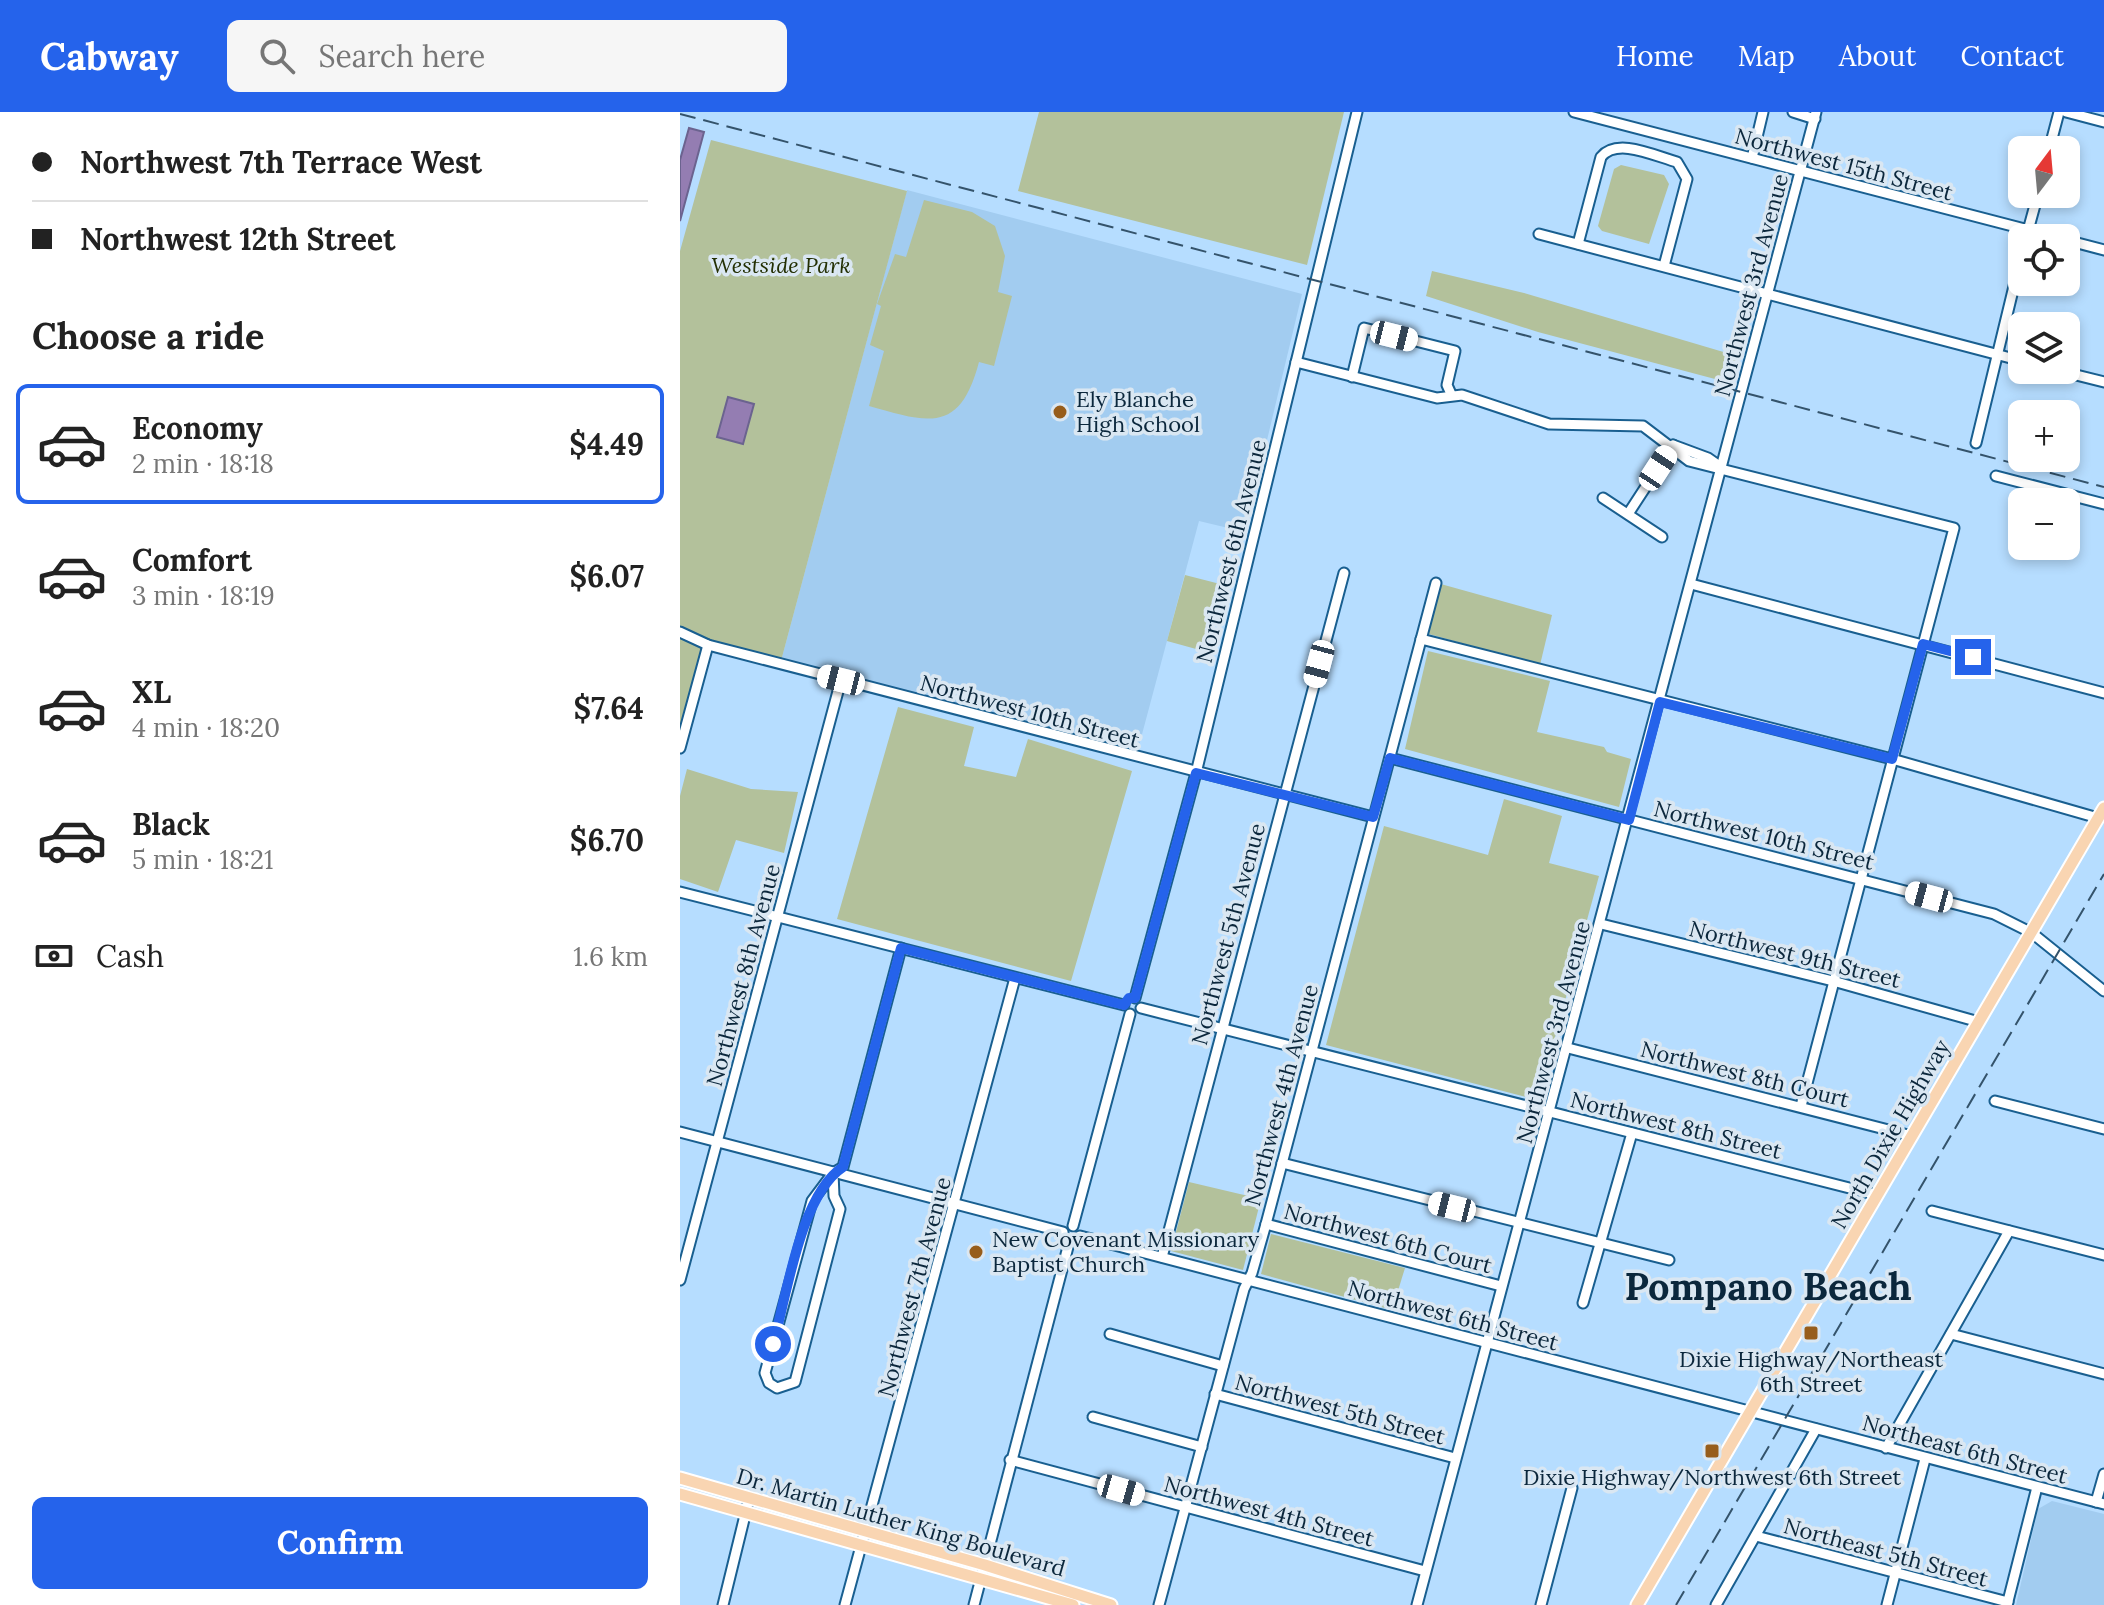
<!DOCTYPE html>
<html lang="en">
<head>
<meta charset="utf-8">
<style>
  :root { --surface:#fff; --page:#f6f6f6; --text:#222; --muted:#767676; --line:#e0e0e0; --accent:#2563eb }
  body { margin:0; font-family:Lora,serif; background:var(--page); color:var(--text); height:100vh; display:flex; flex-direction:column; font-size:30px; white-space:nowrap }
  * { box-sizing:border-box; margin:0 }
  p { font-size:26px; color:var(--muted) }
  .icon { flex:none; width:44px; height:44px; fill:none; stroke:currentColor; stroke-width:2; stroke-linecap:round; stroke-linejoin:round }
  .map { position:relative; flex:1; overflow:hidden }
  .details { display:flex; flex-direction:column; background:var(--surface); width:680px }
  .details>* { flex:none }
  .hud { display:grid; align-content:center; height:176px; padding:0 32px; background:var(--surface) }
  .needle { width:52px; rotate:16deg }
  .fabs { position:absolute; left:1328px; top:24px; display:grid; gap:16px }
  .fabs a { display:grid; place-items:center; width:72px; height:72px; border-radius:12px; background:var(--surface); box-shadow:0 4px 12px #0003; font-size:40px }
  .end { position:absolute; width:36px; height:36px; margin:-18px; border:10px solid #2563eb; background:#fff; box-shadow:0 0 0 4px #fff }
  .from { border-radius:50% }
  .car { position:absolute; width:24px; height:48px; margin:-24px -12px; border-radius:10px; box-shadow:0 0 6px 2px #0007; background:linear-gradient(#fff 24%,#345 0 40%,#fff 0 76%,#345 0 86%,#fff 0) }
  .hud b { display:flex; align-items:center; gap:28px; height:76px; font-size:30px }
  .hud b+b { border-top:2px solid var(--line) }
  .hud i { width:20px; height:20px; background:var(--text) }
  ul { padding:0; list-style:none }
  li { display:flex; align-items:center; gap:24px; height:120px; margin:0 16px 12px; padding:0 16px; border:4px solid transparent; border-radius:12px }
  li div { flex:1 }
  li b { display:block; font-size:30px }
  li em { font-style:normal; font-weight:700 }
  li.on { border-color:var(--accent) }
  li>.icon { width:72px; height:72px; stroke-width:1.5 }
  h2 { padding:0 32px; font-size:36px; line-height:96px }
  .pay { display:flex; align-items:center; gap:20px; height:88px; padding:0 32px; font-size:30px }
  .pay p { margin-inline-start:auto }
  .button { display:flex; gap:16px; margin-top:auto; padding:16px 32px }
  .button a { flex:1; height:92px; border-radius:12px; background:var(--accent); color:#fff; font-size:32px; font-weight:700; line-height:92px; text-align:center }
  header { display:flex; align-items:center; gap:48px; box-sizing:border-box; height:112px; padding:0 40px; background:var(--accent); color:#fff }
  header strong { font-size:38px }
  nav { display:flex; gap:44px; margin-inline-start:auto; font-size:28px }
  .search { width:560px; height:72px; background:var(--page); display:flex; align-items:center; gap:20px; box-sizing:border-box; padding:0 28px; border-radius:12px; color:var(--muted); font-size:30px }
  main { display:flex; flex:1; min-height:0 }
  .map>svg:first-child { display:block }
</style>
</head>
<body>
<header>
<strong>Cabway</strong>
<div class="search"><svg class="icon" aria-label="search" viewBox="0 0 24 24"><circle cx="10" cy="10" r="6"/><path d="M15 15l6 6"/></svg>Search here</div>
<nav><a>Home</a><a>Map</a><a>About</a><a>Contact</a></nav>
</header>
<main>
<section class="details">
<div class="hud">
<b><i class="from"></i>Northwest 7th Terrace West</b>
<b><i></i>Northwest 12th Street</b>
</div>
<h2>Choose a ride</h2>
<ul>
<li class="on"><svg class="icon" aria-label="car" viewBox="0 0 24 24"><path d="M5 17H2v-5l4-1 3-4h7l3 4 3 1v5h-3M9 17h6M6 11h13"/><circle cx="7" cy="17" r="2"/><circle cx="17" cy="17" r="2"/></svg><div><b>Economy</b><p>2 min · 18:18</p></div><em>$4.49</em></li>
<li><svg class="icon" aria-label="car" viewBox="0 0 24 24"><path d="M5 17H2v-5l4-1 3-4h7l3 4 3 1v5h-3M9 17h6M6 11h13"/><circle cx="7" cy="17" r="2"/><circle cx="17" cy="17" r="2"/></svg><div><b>Comfort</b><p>3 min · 18:19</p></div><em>$6.07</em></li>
<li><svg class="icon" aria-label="car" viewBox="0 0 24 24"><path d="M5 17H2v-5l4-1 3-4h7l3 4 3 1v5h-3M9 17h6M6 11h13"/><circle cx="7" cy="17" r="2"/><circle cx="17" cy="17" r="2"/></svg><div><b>XL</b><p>4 min · 18:20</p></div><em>$7.64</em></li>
<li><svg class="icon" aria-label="car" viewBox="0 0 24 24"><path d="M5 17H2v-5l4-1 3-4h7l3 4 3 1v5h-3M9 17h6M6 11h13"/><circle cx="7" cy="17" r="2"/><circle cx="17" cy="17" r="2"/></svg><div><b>Black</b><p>5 min · 18:21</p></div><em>$6.70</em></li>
</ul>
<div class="pay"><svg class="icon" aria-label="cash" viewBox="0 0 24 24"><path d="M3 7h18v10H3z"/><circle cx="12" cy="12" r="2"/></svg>Cash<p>1.6 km</p></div>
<div class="button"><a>Confirm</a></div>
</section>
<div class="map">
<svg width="1424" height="1493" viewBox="0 0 1424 1493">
  <rect width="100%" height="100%" fill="#b6ddff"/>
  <g fill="#a2ccf0">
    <polygon points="227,78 622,182 565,420 519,409 457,641 101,549"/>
    <polygon points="1372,1389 1424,1402 1424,1493 1336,1493 1358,1397"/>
  </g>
  <g fill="#b3c19b">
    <polygon points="359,0 664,0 627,153 338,79"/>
    <polygon points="31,28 227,79 101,549 25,529 0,616 0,139"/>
    <polygon points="941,53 984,63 989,72 969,132 922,119 918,114 934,57"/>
    <path d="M244 88 292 100 315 114 325 144 318 180 332 184 314 254 299 250C280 322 249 311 189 294L204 239 190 233 201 194 197 192 215 142 226 145Z"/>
    <polygon points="752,159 844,181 1057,244 1050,271 858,220 746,184"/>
    <polygon points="505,463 544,473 527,540 487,529"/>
    <polygon points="750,469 872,503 860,553 738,519"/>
    <polygon points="748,539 870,569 857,620 924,635 927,640 951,647 939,695 725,637"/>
    <polygon points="218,595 294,615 284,654 336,665 348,627 452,659 391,869 157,807"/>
    <polygon points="7,657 71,677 118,680 104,741 56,728 38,780 0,767 0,684"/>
    <polygon points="824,687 882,704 869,751 919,764 858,988 646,933 704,714 808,743"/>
    <polygon points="509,1070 581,1087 563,1158 491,1139"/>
    <polygon points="591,1122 725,1156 712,1198 581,1162"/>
  </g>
  <g fill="#947db2" stroke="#6b638f" stroke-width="2">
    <polygon points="9,16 24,20 0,109 0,48"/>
    <polygon points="48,285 74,292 63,332 37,325"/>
  </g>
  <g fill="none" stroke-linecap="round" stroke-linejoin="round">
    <defs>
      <g id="minor">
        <polyline points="894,0 1379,126"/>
        <polyline points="1113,0 1135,7"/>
        <polyline points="1386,0 1424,10"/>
        <polyline points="1369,38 1379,0"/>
        <polyline points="1072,46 1083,0"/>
        <polyline points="859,122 1342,249"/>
        <polyline points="1346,126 1358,82"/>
        <polyline points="1386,128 1424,138"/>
        <path d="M898 132 921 45C937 25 975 44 997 50L1007 67 984 154"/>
        <polyline points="616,250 757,286 782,283 869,312 963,314 1009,349 1274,416 1121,994"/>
        <polyline points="1376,258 1424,270"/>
        <polyline points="672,265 684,216 775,239 767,273 771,282"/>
        <polyline points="1296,331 1342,141"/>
        <polyline points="993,333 1028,346 1038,353"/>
        <polyline points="1316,364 1424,392"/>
        <polyline points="923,386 982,425"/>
        <polyline points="948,402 993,333"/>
        <polyline points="1011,472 1424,581"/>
        <polyline points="0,520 28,533 693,705"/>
        <polyline points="741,527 1212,647 1418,706"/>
        <polyline points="0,636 28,533"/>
        <polyline points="710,646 1314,802 1352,821 1424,879"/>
        <polyline points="0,780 444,893"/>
        <polyline points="921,812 1153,869 1299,910"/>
        <polyline points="455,886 516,661 677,0"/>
        <polyline points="461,896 1197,1083"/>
        <polyline points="888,936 1232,1024"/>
        <polyline points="1315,989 1424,1017"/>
        <polyline points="0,1020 383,1120"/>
        <polyline points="602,1051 989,1148"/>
        <polyline points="153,1061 154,1084 160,1097 115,1270 97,1276 89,1271 85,1261 132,1089 153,1061 163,1055 221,836"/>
        <polyline points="1252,1099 1424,1143"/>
        <polyline points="586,1112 821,1174"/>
        <polyline points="393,1114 450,902"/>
        <polyline points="400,1124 1424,1392"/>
        <polyline points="482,1145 664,461"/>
        <polyline points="0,1168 161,568"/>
        <polyline points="903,1191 952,1021"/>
        <polyline points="430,1222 543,1254"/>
        <polyline points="1271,1222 1424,1262"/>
        <polyline points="535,1282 775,1346"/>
        <polyline points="413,1305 522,1335"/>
        <polyline points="1206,1336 1329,1119"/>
        <polyline points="330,1348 745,1459"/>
        <polyline points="1416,1390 1424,1362"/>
        <polyline points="1076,1424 1328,1490"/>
        <polyline points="43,1493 69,1387"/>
        <polyline points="165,1493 335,866"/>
        <polyline points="294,1493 389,1131"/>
        <polyline points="479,1493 564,1177 572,1161 586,1112 756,471"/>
        <polyline points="737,1493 1136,0"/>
        <polyline points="861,1493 892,1376"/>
        <polyline points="1036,1493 1136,1317"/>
        <polyline points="1207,1493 1245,1347"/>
        <polyline points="1327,1493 1357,1375"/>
      </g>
      <g id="major">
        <polyline points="0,1366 305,1453 431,1493"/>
        <polyline points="0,1382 393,1493"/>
        <polyline points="957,1493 1424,696"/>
      </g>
    </defs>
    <use href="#minor" stroke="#195f90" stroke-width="13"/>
    <use href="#major" stroke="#fff" stroke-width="15"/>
    <use href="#minor" stroke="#fff" stroke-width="9"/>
    <use href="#major" stroke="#f9d5b2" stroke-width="11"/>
    <g stroke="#34536b" stroke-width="2" stroke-dasharray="16 8" stroke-linecap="butt">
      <polyline points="0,2 1424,375"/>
      <polyline points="996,1493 1424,762"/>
    </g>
  </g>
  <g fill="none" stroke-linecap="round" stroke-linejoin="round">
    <path stroke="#2563eb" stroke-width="10" d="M93 1232C107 1184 120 1083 163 1055L221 836 444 893 449 886H455L516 661 693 705 710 646 949 708 980 590 1212 647 1243 532 1293 545"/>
  </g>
  <g fill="#975d1b" stroke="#dae7f2" stroke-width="3">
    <circle cx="380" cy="300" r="8"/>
    <circle cx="296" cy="1140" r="8"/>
    <rect x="1123" y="1213" width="16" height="16" rx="4"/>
    <rect x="1024" y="1331" width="16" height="16" rx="4"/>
  </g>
  <g text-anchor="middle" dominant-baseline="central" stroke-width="7" stroke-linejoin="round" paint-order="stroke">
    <g font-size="22" fill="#0b273c" stroke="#dae7f2">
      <text transform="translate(1164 52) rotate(15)">Northwest 15th Street</text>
      <text transform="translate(1071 173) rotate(-75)">Northwest 3rd Avenue</text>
      <text transform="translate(551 439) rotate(-76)">Northwest 6th Avenue</text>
      <text transform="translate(350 599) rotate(15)">Northwest 10th Street</text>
      <text transform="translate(1084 723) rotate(14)">Northwest 10th Street</text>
      <text transform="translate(548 822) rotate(-75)">Northwest 5th Avenue</text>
      <text transform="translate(1115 842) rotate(14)">Northwest 9th Street</text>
      <text transform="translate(63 863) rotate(-75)">Northwest 8th Avenue</text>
      <text transform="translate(873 920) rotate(-75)">Northwest 3rd Avenue</text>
      <text transform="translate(1065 962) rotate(14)">Northwest 8th Court</text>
      <text transform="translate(601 983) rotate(-75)">Northwest 4th Avenue</text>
      <text transform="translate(996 1013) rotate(14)">Northwest 8th Street</text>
      <text transform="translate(1210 1022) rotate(-60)">North Dixie Highway</text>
      <text transform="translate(708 1126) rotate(15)">Northwest 6th Court</text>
      <text transform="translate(234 1175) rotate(-75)">Northwest 7th Avenue</text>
      <text transform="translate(773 1203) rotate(15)">Northwest 6th Street</text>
      <text transform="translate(660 1297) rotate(15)">Northwest 5th Street</text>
      <text transform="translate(1285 1337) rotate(15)">Northeast 6th Street</text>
      <text transform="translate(589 1399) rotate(15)">Northwest 4th Street</text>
      <text transform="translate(221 1410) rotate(16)">Dr. Martin Luther King Boulevard</text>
      <text transform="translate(1206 1440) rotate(15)">Northeast 5th Street</text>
    </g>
    <g font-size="22" font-style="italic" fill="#232f03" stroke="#dae7f2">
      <text x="101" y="153">Westside Park</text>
    </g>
    <g font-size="22" fill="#0b273c" stroke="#dae7f2" text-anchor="start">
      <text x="396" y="287">Ely Blanche<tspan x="396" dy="25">High School</tspan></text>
      <text x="312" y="1127">New Covenant Missionary<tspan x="312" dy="25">Baptist Church</tspan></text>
      <text x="1131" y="1247" text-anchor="middle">Dixie Highway/Northeast<tspan x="1131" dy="25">6th Street</tspan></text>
      <text x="1032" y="1365" text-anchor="middle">Dixie Highway/Northwest 6th Street</text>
    </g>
    <g font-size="38" font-weight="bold" fill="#0b273c" stroke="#dae7f2">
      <text x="1088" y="1174">Pompano Beach</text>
    </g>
  </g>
</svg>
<div class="fabs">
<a><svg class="needle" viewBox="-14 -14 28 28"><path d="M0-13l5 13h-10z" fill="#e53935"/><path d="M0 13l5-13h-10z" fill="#767676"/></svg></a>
<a><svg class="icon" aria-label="locate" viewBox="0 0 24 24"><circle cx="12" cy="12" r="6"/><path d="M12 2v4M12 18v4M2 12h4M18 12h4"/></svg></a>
<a><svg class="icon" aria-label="layers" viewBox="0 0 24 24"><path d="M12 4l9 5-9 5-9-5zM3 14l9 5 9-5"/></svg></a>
<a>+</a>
<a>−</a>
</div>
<i class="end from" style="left:93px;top:1232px"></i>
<i class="end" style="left:1293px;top:545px"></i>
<i class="car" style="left:714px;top:224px;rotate:104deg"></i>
<i class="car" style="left:978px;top:356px;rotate:33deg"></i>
<i class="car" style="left:639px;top:552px;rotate:195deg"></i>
<i class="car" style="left:161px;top:568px;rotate:284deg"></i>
<i class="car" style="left:1249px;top:785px;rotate:285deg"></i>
<i class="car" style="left:772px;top:1095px;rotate:284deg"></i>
<i class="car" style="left:441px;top:1378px;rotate:106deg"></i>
</div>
</main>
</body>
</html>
